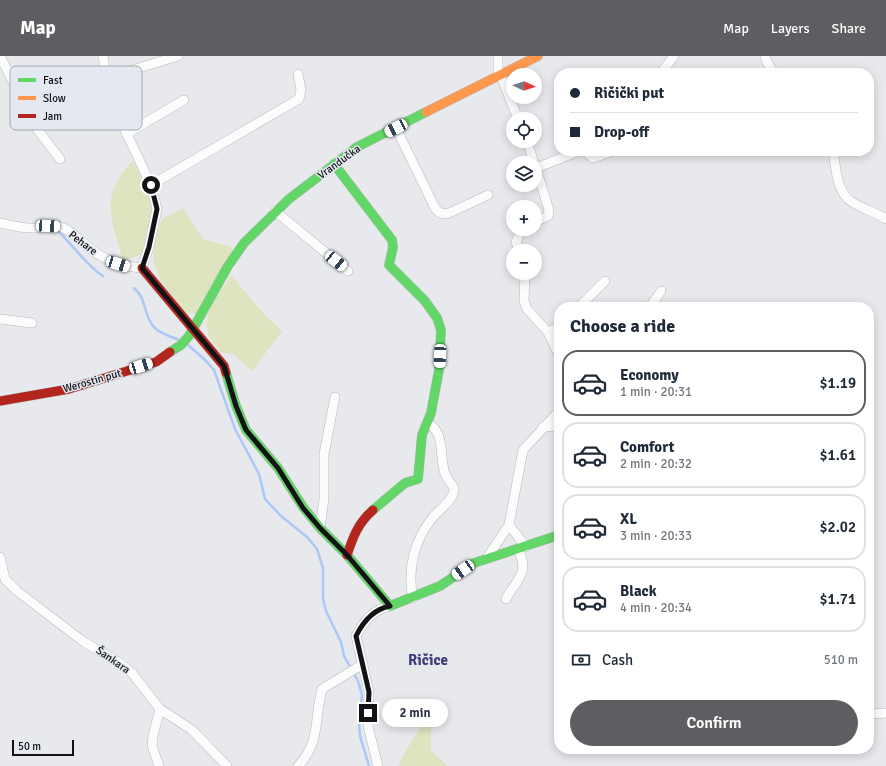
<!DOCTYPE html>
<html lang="en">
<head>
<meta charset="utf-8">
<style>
  :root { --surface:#fff; --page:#f6f6f7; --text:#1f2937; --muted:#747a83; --line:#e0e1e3; --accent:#5d5e61 }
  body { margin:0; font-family:Signika,sans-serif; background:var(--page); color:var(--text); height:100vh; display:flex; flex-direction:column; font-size:15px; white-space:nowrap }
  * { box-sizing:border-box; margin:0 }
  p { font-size:13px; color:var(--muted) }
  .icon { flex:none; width:22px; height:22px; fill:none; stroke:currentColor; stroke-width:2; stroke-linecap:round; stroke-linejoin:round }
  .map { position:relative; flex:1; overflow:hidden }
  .panel { position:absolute; left:554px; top:246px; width:320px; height:452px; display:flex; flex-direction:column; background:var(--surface); border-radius:16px; box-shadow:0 2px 10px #0003 }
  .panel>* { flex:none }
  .banner { position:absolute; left:554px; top:12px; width:320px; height:88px; border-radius:16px; box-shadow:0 2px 10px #0003; display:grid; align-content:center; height:88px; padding:0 16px; background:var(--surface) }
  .needle { width:26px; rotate:94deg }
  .buttons { position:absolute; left:506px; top:12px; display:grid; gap:8px }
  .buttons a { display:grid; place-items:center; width:36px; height:36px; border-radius:50%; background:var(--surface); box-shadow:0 2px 10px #0003; font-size:20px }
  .scale { position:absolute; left:12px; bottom:10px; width:62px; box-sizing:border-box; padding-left:4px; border:2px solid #121315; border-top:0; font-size:11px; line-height:14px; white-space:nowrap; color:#121315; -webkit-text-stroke:3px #e4e8f0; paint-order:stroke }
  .end { position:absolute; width:18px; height:18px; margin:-9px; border:5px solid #121315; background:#fff; box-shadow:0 0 0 2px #fff }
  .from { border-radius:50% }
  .bubble { position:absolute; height:28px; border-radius:14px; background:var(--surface); box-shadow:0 2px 10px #0003; font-size:13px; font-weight:600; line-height:28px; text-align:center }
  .car { position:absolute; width:12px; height:24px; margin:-12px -6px; border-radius:5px; box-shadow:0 0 3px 1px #0007; background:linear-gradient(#fff 24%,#345 0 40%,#fff 0 76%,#345 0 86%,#fff 0) }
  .banner b { display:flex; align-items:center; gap:14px; height:38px; font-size:15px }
  .banner b+b { border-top:1px solid var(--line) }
  .banner i { width:10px; height:10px; background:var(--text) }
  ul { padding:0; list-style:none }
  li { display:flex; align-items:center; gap:12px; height:66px; margin:0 8px 6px; padding:0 8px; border:2px solid var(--line); border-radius:16px }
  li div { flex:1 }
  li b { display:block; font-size:15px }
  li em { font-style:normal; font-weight:600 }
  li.on { border-color:var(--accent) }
  li>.icon { width:36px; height:36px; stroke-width:1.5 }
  h2 { padding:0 16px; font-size:18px; line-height:48px }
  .pay { display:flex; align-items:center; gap:10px; height:44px; padding:0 16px; font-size:15px }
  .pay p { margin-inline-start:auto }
  .cta { display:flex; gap:8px; margin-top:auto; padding:8px 16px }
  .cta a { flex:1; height:46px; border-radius:24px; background:var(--accent); color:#fff; font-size:16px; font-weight:600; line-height:46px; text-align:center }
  header { display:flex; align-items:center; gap:24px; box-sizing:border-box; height:56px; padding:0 20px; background:var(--accent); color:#fff }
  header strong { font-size:19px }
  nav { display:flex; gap:22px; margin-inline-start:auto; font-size:14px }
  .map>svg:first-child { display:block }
</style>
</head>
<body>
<header>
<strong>Map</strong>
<nav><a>Map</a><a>Layers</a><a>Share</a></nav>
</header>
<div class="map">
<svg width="886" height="710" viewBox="0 0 886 710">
  <rect width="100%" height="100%" fill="#e7e9ed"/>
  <g fill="#dde4bf">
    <path d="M133 105 153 147 142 198 123 205C112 163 98 140 133 105Z"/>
    <path d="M183 152 203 183 232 191 233 194 196 257 187 258C158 222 143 210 162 163Z"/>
    <path d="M231 219 263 257 282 275 252 315 233 298 222 297C218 292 212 287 210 282 199 259 220 238 231 219Z"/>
    <polygon points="421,670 431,670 431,695 448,710 399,710 402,701"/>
  </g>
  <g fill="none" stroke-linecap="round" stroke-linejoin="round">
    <g stroke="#acc8f6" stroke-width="2.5">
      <path d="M58 175C72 188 88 211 103 220"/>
      <path d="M134 232C148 244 143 262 156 273 162 278 172 281 179 284"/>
      <polyline points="187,288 206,305 214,314 235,373 259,418 265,443 281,460 307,481 317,493 323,512 323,543 326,555 341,586 344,600 358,625 362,639 359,668 360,680 369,710"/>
    </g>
    <defs>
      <g id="street">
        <polyline points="0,0 37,73 60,103"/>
        <polyline points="498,0 498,13 518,63"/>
        <polyline points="765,0 767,6 774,17"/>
        <polyline points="661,17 674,0"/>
        <polyline points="106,22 178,0"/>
        <polyline points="396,72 435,152 440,157 447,158 488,139"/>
        <polyline points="126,78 184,44"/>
        <polyline points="527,85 534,107"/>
        <polyline points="585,95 593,102 613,95"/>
        <path d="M833 95C836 111 836 136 852 146 863 153 875 156 886 163"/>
        <polyline points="535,109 549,154 548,160 535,166"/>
        <polyline points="536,112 579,95"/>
        <polyline points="151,129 299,43 301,34 298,18"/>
        <polyline points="275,155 348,215"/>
        <path d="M0 167C11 169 23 173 34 172 42 172 52 168 61 171 70 174 79 183 86 189 103 204 120 210 142 212L149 191 157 153 151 129 109 40 103 0"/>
        <polyline points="519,195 516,186 522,173"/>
        <polyline points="525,217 524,245 527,253 548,276 559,299"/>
        <polyline points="579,251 605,225"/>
        <polyline points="650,251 661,235"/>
        <polyline points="0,263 32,267"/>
        <polyline points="548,276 559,271"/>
        <polyline points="543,371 559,370"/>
        <polyline points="509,469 526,491"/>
        <polyline points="320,472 324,443 324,398 335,341"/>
        <polyline points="0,501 5,523 17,535 84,586 120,607 132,617 160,653 192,674 227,710"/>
        <polyline points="487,502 509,469 523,394 559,355"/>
        <path d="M413 542C407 514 414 484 433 461 439 454 449 448 453 438 457 430 448 426 446 420 438 403 447 376 427 367"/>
        <path d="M506 543C517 522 530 518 518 493"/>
        <polyline points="869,658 886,657"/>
        <polyline points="159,710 152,690 153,680 160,653"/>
        <path d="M298 710C321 686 314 663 322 633L363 608"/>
        <path d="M378 710 368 670 369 636 356 580C363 566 374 553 390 550"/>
      </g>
      <g id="fast">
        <polyline points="334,108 392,184 393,191 389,209 425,245 437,262 441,274 439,314 431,357 422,379 418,423 405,427 373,454"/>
        <polyline points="170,296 181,289 189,280 228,210 244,187 289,143 357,91 426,56"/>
        <polyline points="226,317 236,350 246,374 278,412 303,451 320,472 347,499 390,550 440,530 474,507 559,479"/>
      </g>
      <polyline id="slow" points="426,56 538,0"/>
      <g id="jam">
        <polyline points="142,212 224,310 226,317"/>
        <polyline points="0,345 69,333 156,306 170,296"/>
        <path d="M347 499C353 481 358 467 373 454"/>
      </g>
    </defs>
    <use href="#street" stroke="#b8b9bc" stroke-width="10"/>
    <use href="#fast" stroke="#b8b9bc" stroke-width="10"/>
    <use href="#slow" stroke="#b8b9bc" stroke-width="10"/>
    <use href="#jam" stroke="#b8b9bc" stroke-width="10"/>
    <use href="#street" stroke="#fbfcfc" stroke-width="9"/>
    <use href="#fast" stroke="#63d668" stroke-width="9"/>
    <use href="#slow" stroke="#ff974d" stroke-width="9"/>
    <use href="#jam" stroke="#b3261e" stroke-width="9"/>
  </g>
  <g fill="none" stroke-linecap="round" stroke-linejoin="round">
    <path stroke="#121315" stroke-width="5" d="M151 129 157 153 149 191 142 212 224 310 236 350 246 374 278 412 303 452 320 472 347 499 390 550C374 553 363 566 356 580L369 636 368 657"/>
  </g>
  <g text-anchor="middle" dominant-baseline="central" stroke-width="3" stroke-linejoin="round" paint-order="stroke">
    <g font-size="11" fill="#121315" stroke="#e4e8f0">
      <text transform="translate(339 106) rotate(-36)">Vrandučka</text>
      <text transform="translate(83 187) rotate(37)">Pehare</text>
      <text transform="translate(92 325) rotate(-16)">Werostin put</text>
      <text transform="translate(113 604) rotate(35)">Šankara</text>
    </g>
    <g font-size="15" font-weight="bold" fill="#433c79" stroke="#e4e8f0">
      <text x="428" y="604">Ričice</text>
    </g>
  </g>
  <rect x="10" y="10" width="132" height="64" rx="6" fill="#e4e8f0" stroke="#a5a8ae" stroke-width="1"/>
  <rect x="18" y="22" width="18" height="4" fill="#63d668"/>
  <rect x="18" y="40" width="18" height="4" fill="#ff974d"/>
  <rect x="18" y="58" width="18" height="4" fill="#b3261e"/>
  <g font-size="11" fill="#121315">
    <text x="43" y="28">Fast</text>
    <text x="43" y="46">Slow</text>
    <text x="43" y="64">Jam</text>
  </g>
</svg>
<div class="buttons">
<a><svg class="needle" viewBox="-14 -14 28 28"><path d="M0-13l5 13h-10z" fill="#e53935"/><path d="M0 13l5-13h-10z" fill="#747a83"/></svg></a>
<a><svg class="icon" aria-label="locate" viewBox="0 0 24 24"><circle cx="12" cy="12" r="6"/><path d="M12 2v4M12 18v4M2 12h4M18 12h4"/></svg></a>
<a><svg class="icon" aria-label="layers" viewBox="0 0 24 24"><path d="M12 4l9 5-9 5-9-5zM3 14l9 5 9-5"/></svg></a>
<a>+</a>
<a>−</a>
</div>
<div class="scale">50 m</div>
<i class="end from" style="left:151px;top:129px"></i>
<i class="end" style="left:368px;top:657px"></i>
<div class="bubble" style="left:382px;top:643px;width:66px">2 min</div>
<i class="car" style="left:396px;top:72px;rotate:243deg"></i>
<i class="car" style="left:48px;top:170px;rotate:93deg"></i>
<i class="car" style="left:336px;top:205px;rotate:129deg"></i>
<i class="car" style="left:118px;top:208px;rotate:107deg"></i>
<i class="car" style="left:440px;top:300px;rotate:182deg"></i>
<i class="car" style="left:141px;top:310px;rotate:73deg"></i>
<i class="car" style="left:463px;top:514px;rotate:236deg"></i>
<div class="banner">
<b><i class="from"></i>Ričički put</b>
<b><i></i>Drop-off</b>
</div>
<section class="panel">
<h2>Choose a ride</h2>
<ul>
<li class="on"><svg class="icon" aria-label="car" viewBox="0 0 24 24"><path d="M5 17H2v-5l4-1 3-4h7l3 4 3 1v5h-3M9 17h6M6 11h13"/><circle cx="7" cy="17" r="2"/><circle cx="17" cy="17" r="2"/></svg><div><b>Economy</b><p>1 min · 20:31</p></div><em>$1.19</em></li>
<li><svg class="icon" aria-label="car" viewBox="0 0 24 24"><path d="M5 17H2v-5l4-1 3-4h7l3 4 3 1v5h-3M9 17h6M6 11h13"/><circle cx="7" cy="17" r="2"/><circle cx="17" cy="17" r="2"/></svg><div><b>Comfort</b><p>2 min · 20:32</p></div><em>$1.61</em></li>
<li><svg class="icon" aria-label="car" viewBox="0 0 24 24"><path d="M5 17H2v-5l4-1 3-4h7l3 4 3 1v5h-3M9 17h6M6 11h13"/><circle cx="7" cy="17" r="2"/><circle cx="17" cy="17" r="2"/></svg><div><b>XL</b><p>3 min · 20:33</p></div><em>$2.02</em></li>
<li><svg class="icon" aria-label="car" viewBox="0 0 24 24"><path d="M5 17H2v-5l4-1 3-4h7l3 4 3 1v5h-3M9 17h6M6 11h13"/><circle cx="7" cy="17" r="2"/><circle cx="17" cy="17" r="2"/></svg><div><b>Black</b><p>4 min · 20:34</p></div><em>$1.71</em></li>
</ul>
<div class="pay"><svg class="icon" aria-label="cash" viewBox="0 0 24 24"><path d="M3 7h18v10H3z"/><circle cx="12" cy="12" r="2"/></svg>Cash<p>510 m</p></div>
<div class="cta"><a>Confirm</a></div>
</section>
</div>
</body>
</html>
